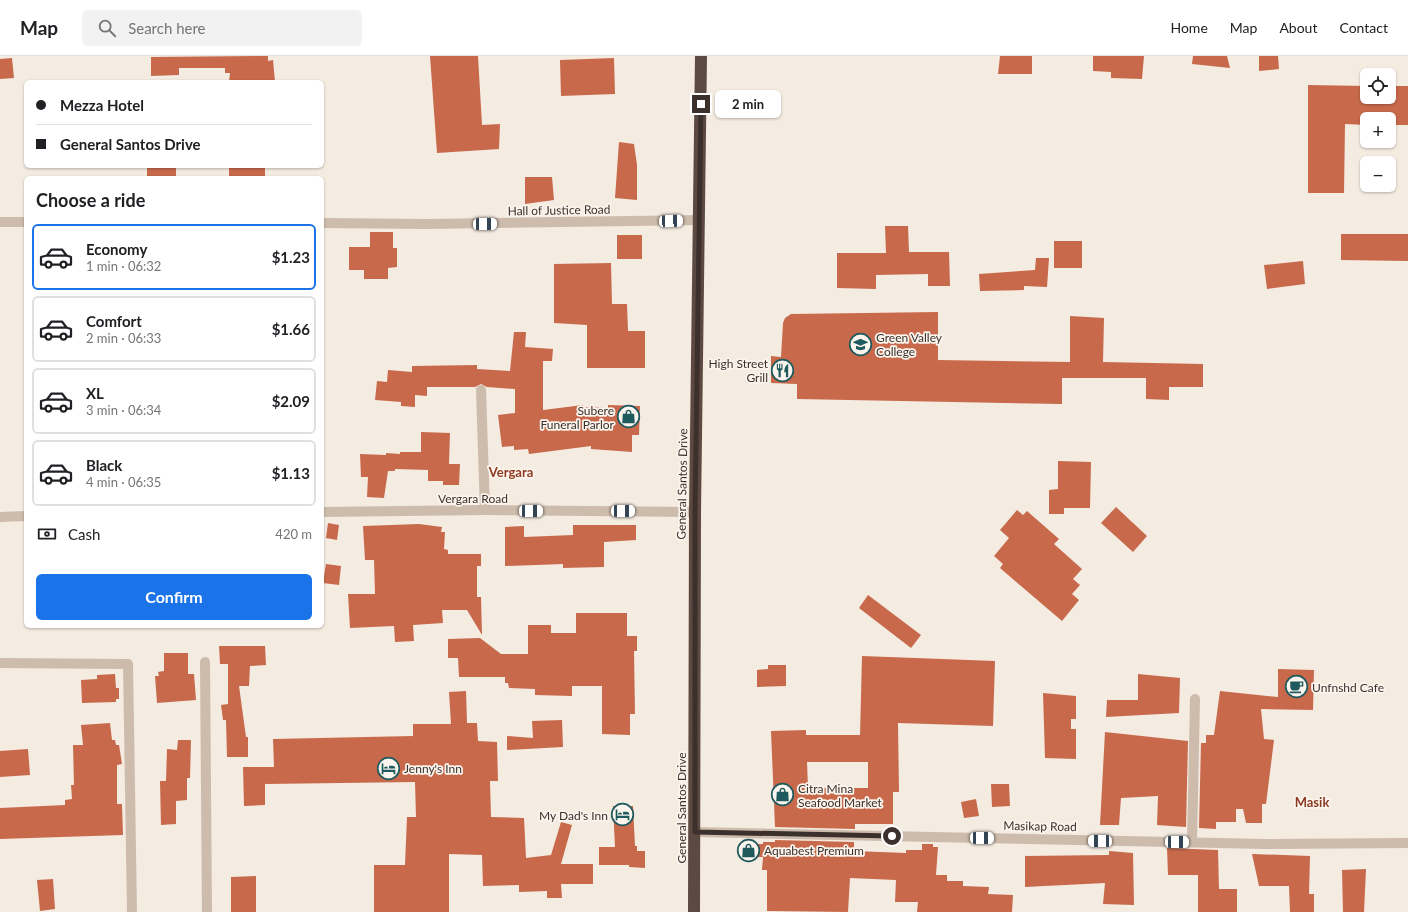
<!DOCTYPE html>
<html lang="en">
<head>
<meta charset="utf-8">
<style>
  :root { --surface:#fff; --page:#f2f2f2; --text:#202124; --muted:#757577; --line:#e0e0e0; --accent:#1a73e8 }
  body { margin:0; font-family:Lato,sans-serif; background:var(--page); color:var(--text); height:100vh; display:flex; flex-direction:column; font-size:15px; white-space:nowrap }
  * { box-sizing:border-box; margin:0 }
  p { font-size:13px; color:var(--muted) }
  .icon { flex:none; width:22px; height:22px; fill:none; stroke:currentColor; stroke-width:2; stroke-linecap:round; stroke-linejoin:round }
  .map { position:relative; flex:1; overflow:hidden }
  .sheet { position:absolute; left:24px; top:120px; width:300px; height:452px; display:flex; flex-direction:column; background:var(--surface); border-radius:6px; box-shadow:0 1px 3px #0004 }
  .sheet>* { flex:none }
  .banner { position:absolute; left:24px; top:24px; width:300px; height:88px; border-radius:6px; box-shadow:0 1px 3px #0004; display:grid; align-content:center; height:88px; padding:0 12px; background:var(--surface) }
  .buttons { position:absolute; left:1360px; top:12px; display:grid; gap:8px }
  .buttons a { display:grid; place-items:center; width:36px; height:36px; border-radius:6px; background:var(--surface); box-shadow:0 1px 3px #0004; font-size:20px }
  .end { position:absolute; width:18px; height:18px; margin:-9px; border:5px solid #3b302b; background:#fff; box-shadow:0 0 0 2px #fff }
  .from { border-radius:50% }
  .bubble { position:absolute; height:28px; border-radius:6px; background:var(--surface); box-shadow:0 1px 3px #0004; font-size:13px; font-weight:700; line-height:28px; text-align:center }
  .car { position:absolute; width:12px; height:24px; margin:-12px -6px; border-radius:5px; box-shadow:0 0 3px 1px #0007; background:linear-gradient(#fff 24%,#345 0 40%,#fff 0 76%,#345 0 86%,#fff 0) }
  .banner b { display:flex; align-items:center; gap:14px; height:38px; font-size:15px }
  .banner b+b { border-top:1px solid var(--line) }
  .banner i { width:10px; height:10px; background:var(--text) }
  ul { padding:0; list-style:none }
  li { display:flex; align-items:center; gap:12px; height:66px; margin:0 8px 6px; padding:0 4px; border:2px solid var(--line); border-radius:6px }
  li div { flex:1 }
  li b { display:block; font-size:15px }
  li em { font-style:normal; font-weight:700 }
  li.current { border-color:var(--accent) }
  li>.icon { width:36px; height:36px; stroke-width:1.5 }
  h2 { padding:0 12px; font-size:18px; line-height:48px }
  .pay { display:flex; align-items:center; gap:10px; height:44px; padding:0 12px; font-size:15px }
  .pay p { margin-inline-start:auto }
  .primary-button { display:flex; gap:8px; margin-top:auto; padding:8px 12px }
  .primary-button a { flex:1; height:46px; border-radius:6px; background:var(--accent); color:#fff; font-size:16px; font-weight:700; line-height:46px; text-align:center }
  header { display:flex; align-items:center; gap:24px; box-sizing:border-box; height:56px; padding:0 20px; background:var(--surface); border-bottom:1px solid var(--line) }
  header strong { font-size:19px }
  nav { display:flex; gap:22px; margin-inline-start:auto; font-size:14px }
  .search { width:280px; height:36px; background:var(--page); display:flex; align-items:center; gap:10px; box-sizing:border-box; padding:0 14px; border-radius:6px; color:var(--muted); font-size:15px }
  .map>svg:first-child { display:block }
</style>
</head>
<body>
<header>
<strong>Map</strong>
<div class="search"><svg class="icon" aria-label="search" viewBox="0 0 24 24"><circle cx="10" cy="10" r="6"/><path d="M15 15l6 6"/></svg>Search here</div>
<nav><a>Home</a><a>Map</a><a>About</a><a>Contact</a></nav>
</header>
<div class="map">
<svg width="1408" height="856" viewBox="0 0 1408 856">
  <rect width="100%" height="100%" fill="#f4ebe1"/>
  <g fill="#c8694b" fill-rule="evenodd">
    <polygon points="268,0 268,5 273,4 275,26 229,26 230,17 225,17 225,12 179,12 179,19 151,20 151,1"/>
    <polygon points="430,0 478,0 482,69 500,68 499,93 437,97"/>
    <polygon points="1000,0 1032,0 1032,18 998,18"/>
    <polygon points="1093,0 1144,0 1142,23 1111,22 1111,16 1093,15"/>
    <polygon points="1193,0 1227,0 1230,12 1192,8"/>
    <polygon points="1259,0 1278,0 1279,13 1259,15"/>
    <polygon points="12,2 14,22 0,23 0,3"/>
    <polygon points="614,2 615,38 561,40 560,4"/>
    <polygon points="1308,29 1367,30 1367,41 1389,41 1389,30 1408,30 1408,69 1389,69 1389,63 1367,63 1367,69 1345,68 1344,137 1308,137"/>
    <polygon points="619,86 634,88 637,109 637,144 615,142"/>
    <rect x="147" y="110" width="29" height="12"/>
    <rect x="229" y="110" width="36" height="11"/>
    <polygon points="525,121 552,121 554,144 525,148"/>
    <polygon points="885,170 908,170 909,196 949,196 950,230 928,230 928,218 876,219 876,233 837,232 837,197 886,197"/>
    <polygon points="370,176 393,176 393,192 397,192 397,211 388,212 388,223 364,223 364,214 349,214 349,191 370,191"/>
    <polygon points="1341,178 1408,178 1408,205 1341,204"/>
    <rect x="617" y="179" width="25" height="24"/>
    <rect x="1054" y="185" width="28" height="27"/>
    <polygon points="1036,202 1049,202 1047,231 1024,230 1024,234 980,235 979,218 1035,214"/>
    <polygon points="1303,205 1305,228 1267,233 1264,209"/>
    <polygon points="611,207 612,248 627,248 628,275 645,275 645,312 587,312 587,269 554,267 554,208"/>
    <polygon points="938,256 938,304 1070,306 1070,260 1104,262 1103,306 1203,308 1203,331 1169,331 1169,344 1146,343 1146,322 1062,322 1062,348 797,343 797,328 771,327 771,300 781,301 783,267 785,262 791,258"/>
    <polygon points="514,276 526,276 525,291 553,293 552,305 543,305 543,354 583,349 583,351 608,352 608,349 640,350 639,379 632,379 632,396 591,393 591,390 529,398 528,393 514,394 514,390 502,391 498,359 515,357 515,333 487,331 481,328 475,331 427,331 427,340 415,339 415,351 401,350 401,346 375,344 377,325 387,326 388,314 412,316 412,310 477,309 477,313 510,315"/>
    <polygon points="421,376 450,377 449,408 460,408 459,429 443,429 443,425 428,425 428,414 395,413 395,415 388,415 384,442 367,441 368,421 361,421 360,398 386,399 386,397 400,398 400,396 421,396"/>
    <polygon points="1058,405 1091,406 1090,452 1064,452 1064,458 1049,458 1049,434 1058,433"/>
    <polygon points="1116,451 1147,480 1133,496 1101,467"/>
    <polygon points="1017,454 1023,459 1027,455 1059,483 1054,488 1082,513 1073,523 1080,529 1072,538 1079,544 1062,565 1000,512 1003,508 994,500 1009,482 1000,474"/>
    <polygon points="328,467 339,469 337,484 326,482"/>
    <polygon points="419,468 442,471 441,476 445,476 444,493 448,494 448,498 481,498 481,510 477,510 477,541 481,541 482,579 467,554 442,554 443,567 413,569 414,585 395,586 394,570 350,572 348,538 375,538 374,504 365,504 363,470"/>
    <polygon points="573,469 636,469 636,484 604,486 604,511 563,512 563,508 505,510 505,471 524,470 524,481 573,479"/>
    <polygon points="326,508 341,510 339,529 323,527"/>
    <polygon points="868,539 921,579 911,592 859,552"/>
    <polygon points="576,557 627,557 627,580 637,580 637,595 634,595 635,658 630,658 630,679 602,678 602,630 572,630 572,640 535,639 535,633 509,632 508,627 505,627 505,621 459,621 458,602 448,602 448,583 480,582 501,598 528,598 528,569 551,569 551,577 576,577"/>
    <polygon points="219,590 265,590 266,609 250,610 249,630 239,630 246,681 248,681 248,701 227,701 226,664 223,664 221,649 228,648 228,608 220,608"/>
    <polygon points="164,597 188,597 188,618 194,618 196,644 157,647 155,620 159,620 158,616 164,615"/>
    <path d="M862 600 995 605 993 670 898 667 899 736H893V768H855V773L775 771 771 675 806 674V679H860ZM807 706H868V732H808Z"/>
    <polygon points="768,609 786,609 786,630 757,631 757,614 768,613"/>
    <polygon points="1278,613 1314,614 1313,654 1261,653 1264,683 1274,684 1266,748 1262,748 1262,767 1246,767 1243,753 1236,753 1236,766 1216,766 1216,773 1199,772 1201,687 1206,687 1206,679 1214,679 1220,635 1278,641"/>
    <polygon points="115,618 116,632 119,632 119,643 116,643 116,646 82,647 81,624 97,623 97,619"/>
    <polygon points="1138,618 1180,622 1179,657 1106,661 1107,644 1138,644"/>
    <polygon points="466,635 467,667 477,667 478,685 497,686 498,725 490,725 491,761 524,762 526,802 551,799 561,766 572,769 561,808 593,808 593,828 561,828 562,842 547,842 547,835 519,836 519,829 483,830 482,799 449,798 449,856 374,856 374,809 405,809 407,761 416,761 415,726 265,728 265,749 244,750 243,711 274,711 273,683 413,680 413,668 451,668 449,636"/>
    <polygon points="1043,637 1076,640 1076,663 1071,663 1071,673 1076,673 1076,703 1045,702"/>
    <polygon points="562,664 563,691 507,694 507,680 533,682 532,665"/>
    <polygon points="110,667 112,684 115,684 116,689 119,689 122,708 117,709 117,748 122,748 123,779 0,783 0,752 65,749 65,744 72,743 71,729 74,729 73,689 83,689 81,669"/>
    <polygon points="1105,676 1188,685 1186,771 1157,769 1158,740 1121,742 1119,769 1100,769"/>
    <polygon points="178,684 191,684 190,722 187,722 187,744 176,745 176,768 161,769 160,725 166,725 167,693 177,694"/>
    <polygon points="28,693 30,719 0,721 0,695"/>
    <polygon points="991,728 1009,728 1010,750 992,751"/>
    <polygon points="976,743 979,760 964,762 961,746"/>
    <polygon points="613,750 633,750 635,790 637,790 637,795 645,795 645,812 629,811 629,809 599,809 599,791 615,791"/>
    <polygon points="775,784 854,786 854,795 906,797 906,794 922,794 922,788 933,788 933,791 938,791 936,819 947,819 947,825 963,825 963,830 989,831 988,838 1013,839 1012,856 917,856 918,846 895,846 896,824 850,822 848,856 767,855 767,814 762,814 763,801 745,801 745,788 763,788 763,786 775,786"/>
    <polygon points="1167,792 1218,794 1219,833 1237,833 1237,856 1198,856 1198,819 1168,819"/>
    <polygon points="1109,795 1133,797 1134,849 1103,848 1105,827 1025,831 1025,800 1109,799"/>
    <polygon points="1252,798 1310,800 1309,838 1314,838 1314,856 1290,856 1289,830 1259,830"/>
    <polygon points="1366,813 1364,856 1343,856 1342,814"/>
    <polygon points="256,820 256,856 231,856 231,821"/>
    <polygon points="53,823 55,853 40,855 37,824"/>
  </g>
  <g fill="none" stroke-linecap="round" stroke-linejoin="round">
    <g stroke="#cdbbac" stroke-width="10">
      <polyline points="0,166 26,166"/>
      <polyline points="322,167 427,168 700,164"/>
      <polyline points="481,334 485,454"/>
      <polyline points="322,456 485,454 695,456"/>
      <polyline points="0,461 26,460"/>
      <polyline points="205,606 207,856"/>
      <polyline points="0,607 128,608 132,856"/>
      <polyline points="695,776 1265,788 1408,787"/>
      <polyline points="1192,786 1195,643"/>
    </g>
    <polyline stroke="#5c4a42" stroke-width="12" points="694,856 695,456 701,0"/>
  </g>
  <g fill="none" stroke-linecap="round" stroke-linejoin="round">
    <polyline stroke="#3b302b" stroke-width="5" points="701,48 695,456 695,776 892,780"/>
  </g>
  <defs>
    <symbol id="university-ring" viewBox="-11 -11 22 22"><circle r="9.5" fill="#fbf5ee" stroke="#1f5a5e" stroke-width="1.5"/><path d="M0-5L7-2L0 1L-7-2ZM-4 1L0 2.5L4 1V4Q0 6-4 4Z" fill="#1f5a5e"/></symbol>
    <symbol id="restaurant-ring" viewBox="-11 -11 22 22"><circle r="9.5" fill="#fbf5ee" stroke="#1f5a5e" stroke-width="1.5"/><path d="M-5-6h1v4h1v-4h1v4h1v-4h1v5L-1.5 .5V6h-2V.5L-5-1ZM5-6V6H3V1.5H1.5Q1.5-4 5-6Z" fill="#1f5a5e"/></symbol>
    <symbol id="shop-ring" viewBox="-11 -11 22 22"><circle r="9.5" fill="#fbf5ee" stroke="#1f5a5e" stroke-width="1.5"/><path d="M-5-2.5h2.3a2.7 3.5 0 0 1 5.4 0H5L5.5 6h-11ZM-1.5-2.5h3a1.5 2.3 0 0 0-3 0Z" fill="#1f5a5e"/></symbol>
    <symbol id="cafe-ring" viewBox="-11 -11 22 22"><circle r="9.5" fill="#fbf5ee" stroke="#1f5a5e" stroke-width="1.5"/><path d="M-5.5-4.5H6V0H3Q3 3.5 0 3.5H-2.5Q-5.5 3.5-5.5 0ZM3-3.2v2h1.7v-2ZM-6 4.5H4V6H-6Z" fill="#1f5a5e"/></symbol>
    <symbol id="hotel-ring" viewBox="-11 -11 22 22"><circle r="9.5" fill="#fbf5ee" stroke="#1f5a5e" stroke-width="1.5"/><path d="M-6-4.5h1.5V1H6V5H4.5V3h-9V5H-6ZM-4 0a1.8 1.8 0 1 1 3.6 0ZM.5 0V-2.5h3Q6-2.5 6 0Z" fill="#1f5a5e"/></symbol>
  </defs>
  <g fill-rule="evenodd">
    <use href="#university-ring" x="848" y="276" width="25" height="25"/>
    <use href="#restaurant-ring" x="770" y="302" width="25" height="25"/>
    <use href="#shop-ring" x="616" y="348" width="25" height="25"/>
    <use href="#cafe-ring" x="1284" y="618" width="25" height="25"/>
    <use href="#hotel-ring" x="376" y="700" width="25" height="25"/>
    <use href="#shop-ring" x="770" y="726" width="25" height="25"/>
    <use href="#hotel-ring" x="610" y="746" width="25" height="25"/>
    <use href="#shop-ring" x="736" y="782" width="25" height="25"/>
  </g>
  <g text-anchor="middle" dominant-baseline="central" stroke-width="3.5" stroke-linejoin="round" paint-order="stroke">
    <g font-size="12" fill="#3b302b" stroke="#fbf5ee">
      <text transform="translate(559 154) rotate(-1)">Hall of Justice Road</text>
      <text transform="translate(682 428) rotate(-89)">General Santos Drive</text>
      <text x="473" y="442">Vergara Road</text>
      <text transform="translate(681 752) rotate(-90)">General Santos Drive</text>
      <text transform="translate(1040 770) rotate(1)">Masikap Road</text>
    </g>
    <g font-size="12" fill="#3b302b" stroke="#fbf5ee" text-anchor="start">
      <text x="876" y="281">Green Valley<tspan x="876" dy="14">College</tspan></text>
      <text x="768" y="307" text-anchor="end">High Street<tspan x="768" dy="14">Grill</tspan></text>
      <text x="614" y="354" text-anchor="end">Subere<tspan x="614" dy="14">Funeral Parlor</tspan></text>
      <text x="1312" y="631">Unfnshd Cafe</text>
      <text x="404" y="712">Jenny's Inn</text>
      <text x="798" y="732">Citra Mina<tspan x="798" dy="14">Seafood Market</tspan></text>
      <text x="608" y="759" text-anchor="end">My Dad's Inn</text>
      <text x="764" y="794">Aquabest Premium</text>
    </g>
    <g font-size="13" font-weight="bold" fill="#8c3b22" stroke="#fbf5ee">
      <text x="511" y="416">Vergara</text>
      <text x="1312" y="746">Masik</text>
    </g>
  </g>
</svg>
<div class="buttons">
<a><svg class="icon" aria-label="locate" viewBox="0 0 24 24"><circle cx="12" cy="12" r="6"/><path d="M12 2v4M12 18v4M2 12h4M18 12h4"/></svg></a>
<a>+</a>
<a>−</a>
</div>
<i class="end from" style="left:892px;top:780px"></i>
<i class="end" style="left:701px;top:48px"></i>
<div class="bubble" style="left:715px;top:34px;width:66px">2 min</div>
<i class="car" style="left:671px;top:165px;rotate:88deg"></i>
<i class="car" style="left:485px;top:168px;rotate:89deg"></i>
<i class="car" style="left:531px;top:455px;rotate:90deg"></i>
<i class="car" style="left:623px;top:455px;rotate:90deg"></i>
<i class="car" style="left:982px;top:782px;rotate:91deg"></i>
<i class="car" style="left:1100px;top:785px;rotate:271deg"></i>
<i class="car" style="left:1177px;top:786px;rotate:91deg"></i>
<div class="banner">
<b><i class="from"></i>Mezza Hotel</b>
<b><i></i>General Santos Drive</b>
</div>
<section class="sheet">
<h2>Choose a ride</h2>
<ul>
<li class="current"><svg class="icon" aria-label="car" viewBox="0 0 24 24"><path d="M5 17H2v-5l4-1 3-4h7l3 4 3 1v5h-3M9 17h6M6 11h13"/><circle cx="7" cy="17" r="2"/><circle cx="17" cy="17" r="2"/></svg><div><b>Economy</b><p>1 min · 06:32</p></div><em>$1.23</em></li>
<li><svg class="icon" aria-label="car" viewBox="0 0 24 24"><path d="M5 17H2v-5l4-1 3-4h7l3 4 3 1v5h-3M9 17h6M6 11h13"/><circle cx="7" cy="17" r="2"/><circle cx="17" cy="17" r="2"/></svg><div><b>Comfort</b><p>2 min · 06:33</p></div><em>$1.66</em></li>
<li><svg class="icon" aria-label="car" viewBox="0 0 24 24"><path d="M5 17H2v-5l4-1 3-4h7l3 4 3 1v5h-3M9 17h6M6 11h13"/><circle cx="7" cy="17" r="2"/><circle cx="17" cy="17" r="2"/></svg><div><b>XL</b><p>3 min · 06:34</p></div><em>$2.09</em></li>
<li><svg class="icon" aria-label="car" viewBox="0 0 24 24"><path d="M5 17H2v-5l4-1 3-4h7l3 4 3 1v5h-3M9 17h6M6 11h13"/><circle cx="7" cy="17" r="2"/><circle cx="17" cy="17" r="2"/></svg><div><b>Black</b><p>4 min · 06:35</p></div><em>$1.13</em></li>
</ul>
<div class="pay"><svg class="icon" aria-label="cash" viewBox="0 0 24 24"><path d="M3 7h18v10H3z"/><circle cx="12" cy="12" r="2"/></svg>Cash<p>420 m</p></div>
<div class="primary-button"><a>Confirm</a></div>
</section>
</div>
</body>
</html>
